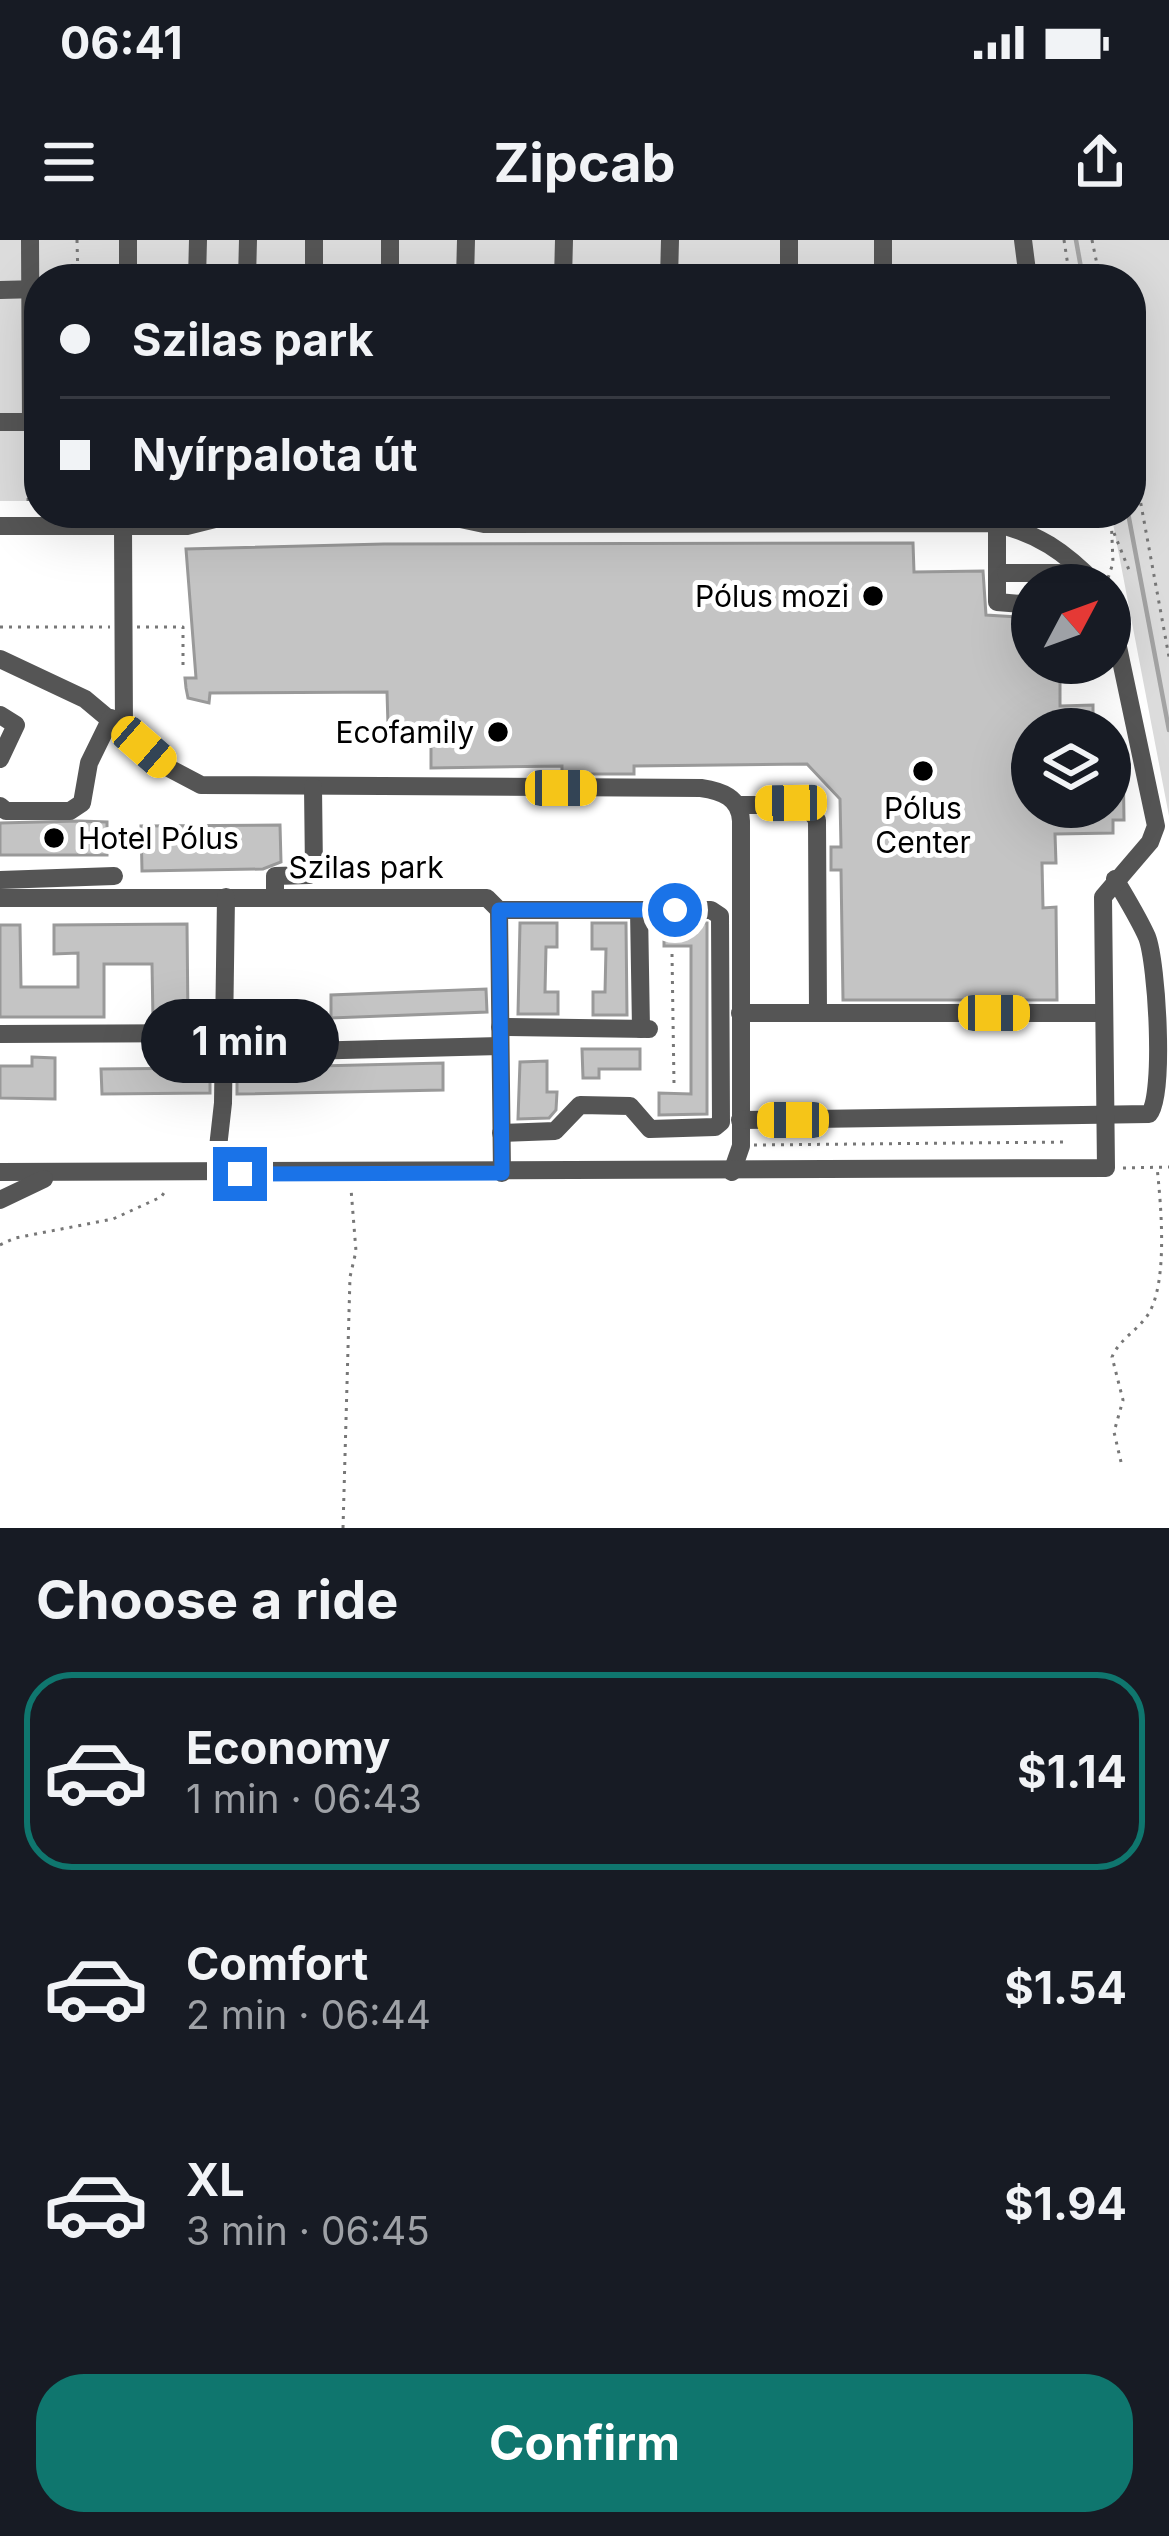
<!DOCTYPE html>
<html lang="en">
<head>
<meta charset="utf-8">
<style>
  :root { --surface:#171b24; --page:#242831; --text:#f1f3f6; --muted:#9ea1a6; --line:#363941; --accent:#0f766e }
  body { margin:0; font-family:Inter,sans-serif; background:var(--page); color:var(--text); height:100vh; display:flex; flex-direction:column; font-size:45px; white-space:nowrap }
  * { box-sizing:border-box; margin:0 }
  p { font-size:39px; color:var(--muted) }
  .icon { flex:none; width:66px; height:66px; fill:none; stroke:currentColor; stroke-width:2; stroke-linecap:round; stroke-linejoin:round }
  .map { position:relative; height:1288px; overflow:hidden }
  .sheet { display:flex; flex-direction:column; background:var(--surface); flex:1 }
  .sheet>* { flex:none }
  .top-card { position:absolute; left:24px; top:24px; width:1122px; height:264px; border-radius:48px; box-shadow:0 12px 48px #0002; display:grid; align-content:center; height:264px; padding:0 36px; background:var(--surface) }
  .needle { width:78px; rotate:49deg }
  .controls { position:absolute; left:1011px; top:324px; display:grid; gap:24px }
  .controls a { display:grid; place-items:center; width:120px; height:120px; border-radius:50%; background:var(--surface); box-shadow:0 12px 48px #0002; font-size:60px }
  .end { position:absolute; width:54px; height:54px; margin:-27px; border:15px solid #1a73e8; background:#fff; box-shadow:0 0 0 6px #fff }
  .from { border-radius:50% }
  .bubble { position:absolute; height:84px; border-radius:42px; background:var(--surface); box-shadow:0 12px 48px #0002; font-size:39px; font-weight:700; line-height:84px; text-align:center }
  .car { position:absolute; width:36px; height:72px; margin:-36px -18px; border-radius:15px; box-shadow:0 0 9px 3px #0007; background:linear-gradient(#f5c518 24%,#345 0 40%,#f5c518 0 76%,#345 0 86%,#f5c518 0) }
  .top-card b { display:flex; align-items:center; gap:42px; height:114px; font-size:45px }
  .top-card b+b { border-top:3px solid var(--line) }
  .top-card i { width:30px; height:30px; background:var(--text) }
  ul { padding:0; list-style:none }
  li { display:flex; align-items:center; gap:36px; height:198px; margin:0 24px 18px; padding:0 12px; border:6px solid transparent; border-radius:48px }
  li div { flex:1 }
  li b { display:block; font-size:45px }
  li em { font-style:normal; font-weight:700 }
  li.on { border-color:var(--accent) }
  li>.icon { width:108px; height:108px; stroke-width:1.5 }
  h2 { padding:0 36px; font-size:54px; line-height:144px }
  .action { display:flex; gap:24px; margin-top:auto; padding:24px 36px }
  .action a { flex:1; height:138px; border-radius:48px; background:var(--accent); color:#fff; font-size:48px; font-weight:700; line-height:138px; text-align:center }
  .status { display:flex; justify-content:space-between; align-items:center; height:84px; padding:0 60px; background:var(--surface); direction:ltr }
  .status svg { height:33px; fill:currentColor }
  header { display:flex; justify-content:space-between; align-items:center; height:156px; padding:0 36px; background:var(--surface); font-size:54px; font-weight:700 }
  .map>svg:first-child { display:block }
</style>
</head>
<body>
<div class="status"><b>06:41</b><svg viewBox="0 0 49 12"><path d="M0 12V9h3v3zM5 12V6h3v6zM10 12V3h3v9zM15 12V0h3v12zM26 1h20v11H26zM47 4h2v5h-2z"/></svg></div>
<header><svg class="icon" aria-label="menu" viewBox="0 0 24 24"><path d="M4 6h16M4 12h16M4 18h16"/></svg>Zipcab<svg class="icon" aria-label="share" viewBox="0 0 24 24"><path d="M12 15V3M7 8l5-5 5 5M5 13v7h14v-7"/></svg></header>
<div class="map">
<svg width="1169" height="1288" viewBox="0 0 1169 1288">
  <rect width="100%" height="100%" fill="#fff"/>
  <polygon fill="#dcdcdc" points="0,0 1169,0 1169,576 1111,273 1131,273 1131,39 39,39 39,261 0,261"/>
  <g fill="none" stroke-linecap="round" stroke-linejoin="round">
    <g stroke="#a3a3a3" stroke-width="4.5">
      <polyline points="1076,0 1083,39"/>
      <polyline points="1128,273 1169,490"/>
    </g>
  </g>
  <g fill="#c4c4c4" stroke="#999" stroke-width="3">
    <polygon points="913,303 914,332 983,331 986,375 1032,378 1032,423 1060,423 1060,466 1093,465 1093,489 1032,489 1032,567 1110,567 1110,496 1123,510 1124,580 1113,580 1113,593 1055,594 1056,623 1042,623 1043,668 1056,667 1057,760 843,760 841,630 831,630 831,607 841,607 840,559 807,524 634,526 634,534 562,534 562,526 431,528 431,502 403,500 388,485 387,452 210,453 209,463 188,458 186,448 185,438 196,438 186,309 384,304"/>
    <polygon points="79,581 107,582 107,615 0,615 0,583"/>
    <polygon points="280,585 281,622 263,629 142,631 141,586"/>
    <polygon points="520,683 557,683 557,707 546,707 545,752 558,752 558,774 518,774"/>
    <polygon points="592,683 626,683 627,775 593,775 593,752 605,752 606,709 592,709"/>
    <polygon points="664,683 707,683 707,874 659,875 659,853 691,854 691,706 664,706"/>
    <polygon points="187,684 188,780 153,780 152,724 104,724 104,777 0,777 0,685 20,685 21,747 78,747 78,713 54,714 54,685"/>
    <polygon points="486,749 487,772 331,778 331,755"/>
    <polygon points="582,809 640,809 640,829 599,829 599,838 583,838"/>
    <polygon points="32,817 55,818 55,859 0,858 0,826 32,826"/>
    <polygon points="547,821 547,852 557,852 556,870 549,878 518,879 520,822"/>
    <polygon points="443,823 443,850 237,854 237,828"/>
    <polygon points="210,828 210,853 102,854 101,829"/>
  </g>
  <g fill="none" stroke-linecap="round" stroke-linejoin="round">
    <g stroke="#777" stroke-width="3" stroke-dasharray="3 6" stroke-linecap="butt">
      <polyline points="77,0 78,39"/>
      <polyline points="1064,0 1070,39"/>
      <polyline points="1092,0 1100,39"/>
      <polyline points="1131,210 1169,417"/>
      <polyline points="28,261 30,196"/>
      <polyline points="1114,293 1129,330"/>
      <polyline points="1108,338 1113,323 1111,273"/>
      <polyline points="0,387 110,387"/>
      <polyline points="137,387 183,387 183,430"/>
      <polyline points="672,714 674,844"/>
      <polyline points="754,905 1068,902"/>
      <polyline points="1123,928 1169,927"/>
      <polyline points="0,1005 15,998 113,979 161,957 166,950"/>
      <path d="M1121 1222 1114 1192 1123 1160 1112 1117C1120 1098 1139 1090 1149 1073 1168 1040 1161 965 1157 927"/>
      <polyline points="343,1288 350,1037 356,1011 351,949"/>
    </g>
    <g stroke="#555" stroke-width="18">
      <polyline points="30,0 31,182"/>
      <polyline points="128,0 128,39"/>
      <polyline points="390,0 390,39"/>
      <polyline points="789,0 789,39"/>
      <polyline points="1023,0 1028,39"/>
      <polyline points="197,39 198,0"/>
      <polyline points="247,39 248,0"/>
      <polyline points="314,39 314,0"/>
      <polyline points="465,39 466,0"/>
      <polyline points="563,39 564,0"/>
      <polyline points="669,39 670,0"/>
      <polyline points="883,39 883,0"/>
      <polyline points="0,50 39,49"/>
      <polyline points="0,182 39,182"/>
      <path d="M432 273 484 284 992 283C1037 292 1065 312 1097 345"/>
      <polyline points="997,284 997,362 1032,365"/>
      <polyline points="0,286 187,286 239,273"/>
      <polyline points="123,286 124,490"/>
      <polyline points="1006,333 1064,333"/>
      <path d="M0 419 85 459 165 526 201 545 701 548C721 551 740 557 741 581V906L732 932"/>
      <polyline points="0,475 16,485 0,519"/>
      <polyline points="737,565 806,565 817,580 818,773"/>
      <polyline points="0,566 6,571 70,571 82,563 89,523 111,478"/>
      <polyline points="0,640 114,636"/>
      <polyline points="275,656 275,636 309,635 314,631 313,547"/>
      <polyline points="0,658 487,658 499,670 502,933"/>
      <polyline points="499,670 711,670 720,676 721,882 715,887 650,889 630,866 580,865 555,891 501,893"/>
      <polyline points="639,670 641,789"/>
      <polyline points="740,773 1104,773"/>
      <polyline points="500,787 649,789"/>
      <polyline points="0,794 224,793"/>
      <polyline points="224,813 500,806"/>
      <path d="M740 880 1149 874C1165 856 1157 723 1147 697 1138 677 1126 658 1115 639"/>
      <polyline points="0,932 1106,928 1103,657 1150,602 1156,586 1110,369"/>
      <polyline points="215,934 223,863 226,657"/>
      <polyline points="0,960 44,939"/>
    </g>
  </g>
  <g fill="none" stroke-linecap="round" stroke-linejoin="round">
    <polyline stroke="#1a73e8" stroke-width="15" points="240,934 502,933 499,670 675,670"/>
  </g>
  <g fill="#000" stroke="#fff" stroke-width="4.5">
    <circle cx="873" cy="356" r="12"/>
    <circle cx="498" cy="492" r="12"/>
    <circle cx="923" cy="531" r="12"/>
    <circle cx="54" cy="598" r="12"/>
  </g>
  <g text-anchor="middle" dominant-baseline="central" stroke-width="10" stroke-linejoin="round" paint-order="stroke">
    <g font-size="30" fill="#000" stroke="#fff" text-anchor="end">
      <text x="849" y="356">Pólus mozi</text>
      <text x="474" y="492">Ecofamily</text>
      <text x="923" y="568" text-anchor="middle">Pólus<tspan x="923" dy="34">Center</tspan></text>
      <text x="78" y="598" text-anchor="start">Hotel Pólus</text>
    </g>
    <g font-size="30" fill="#000" stroke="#fff">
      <text x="366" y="627">Szilas park</text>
    </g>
  </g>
</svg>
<div class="controls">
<a><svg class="needle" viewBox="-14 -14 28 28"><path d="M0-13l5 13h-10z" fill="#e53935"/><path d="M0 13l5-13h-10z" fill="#9ea1a6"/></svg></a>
<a><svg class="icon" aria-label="layers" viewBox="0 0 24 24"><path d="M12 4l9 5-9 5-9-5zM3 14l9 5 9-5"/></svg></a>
</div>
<i class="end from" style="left:675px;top:670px"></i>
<i class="end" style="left:240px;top:934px"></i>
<div class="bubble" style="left:141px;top:759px;width:198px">1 min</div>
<i class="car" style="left:144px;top:507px;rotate:131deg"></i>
<i class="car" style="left:561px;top:548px;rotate:90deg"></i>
<i class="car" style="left:791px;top:563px;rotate:269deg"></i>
<i class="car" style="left:994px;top:773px;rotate:90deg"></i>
<i class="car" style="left:793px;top:880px;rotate:270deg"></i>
<div class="top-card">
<b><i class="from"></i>Szilas park</b>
<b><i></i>Nyírpalota út</b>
</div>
</div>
<section class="sheet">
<h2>Choose a ride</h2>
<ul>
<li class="on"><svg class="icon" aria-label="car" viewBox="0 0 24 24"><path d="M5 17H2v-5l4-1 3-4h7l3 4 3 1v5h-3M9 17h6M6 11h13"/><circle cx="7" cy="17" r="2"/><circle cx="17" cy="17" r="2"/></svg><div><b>Economy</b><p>1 min · 06:43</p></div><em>$1.14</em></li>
<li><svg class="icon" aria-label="car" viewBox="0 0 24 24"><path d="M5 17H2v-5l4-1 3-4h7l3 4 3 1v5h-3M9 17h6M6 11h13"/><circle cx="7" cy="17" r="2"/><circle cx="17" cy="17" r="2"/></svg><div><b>Comfort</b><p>2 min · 06:44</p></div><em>$1.54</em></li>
<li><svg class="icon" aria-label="car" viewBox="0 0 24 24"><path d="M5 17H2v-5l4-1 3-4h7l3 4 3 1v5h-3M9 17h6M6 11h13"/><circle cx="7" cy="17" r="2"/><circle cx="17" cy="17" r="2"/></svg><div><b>XL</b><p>3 min · 06:45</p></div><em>$1.94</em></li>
</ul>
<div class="action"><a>Confirm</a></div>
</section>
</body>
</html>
